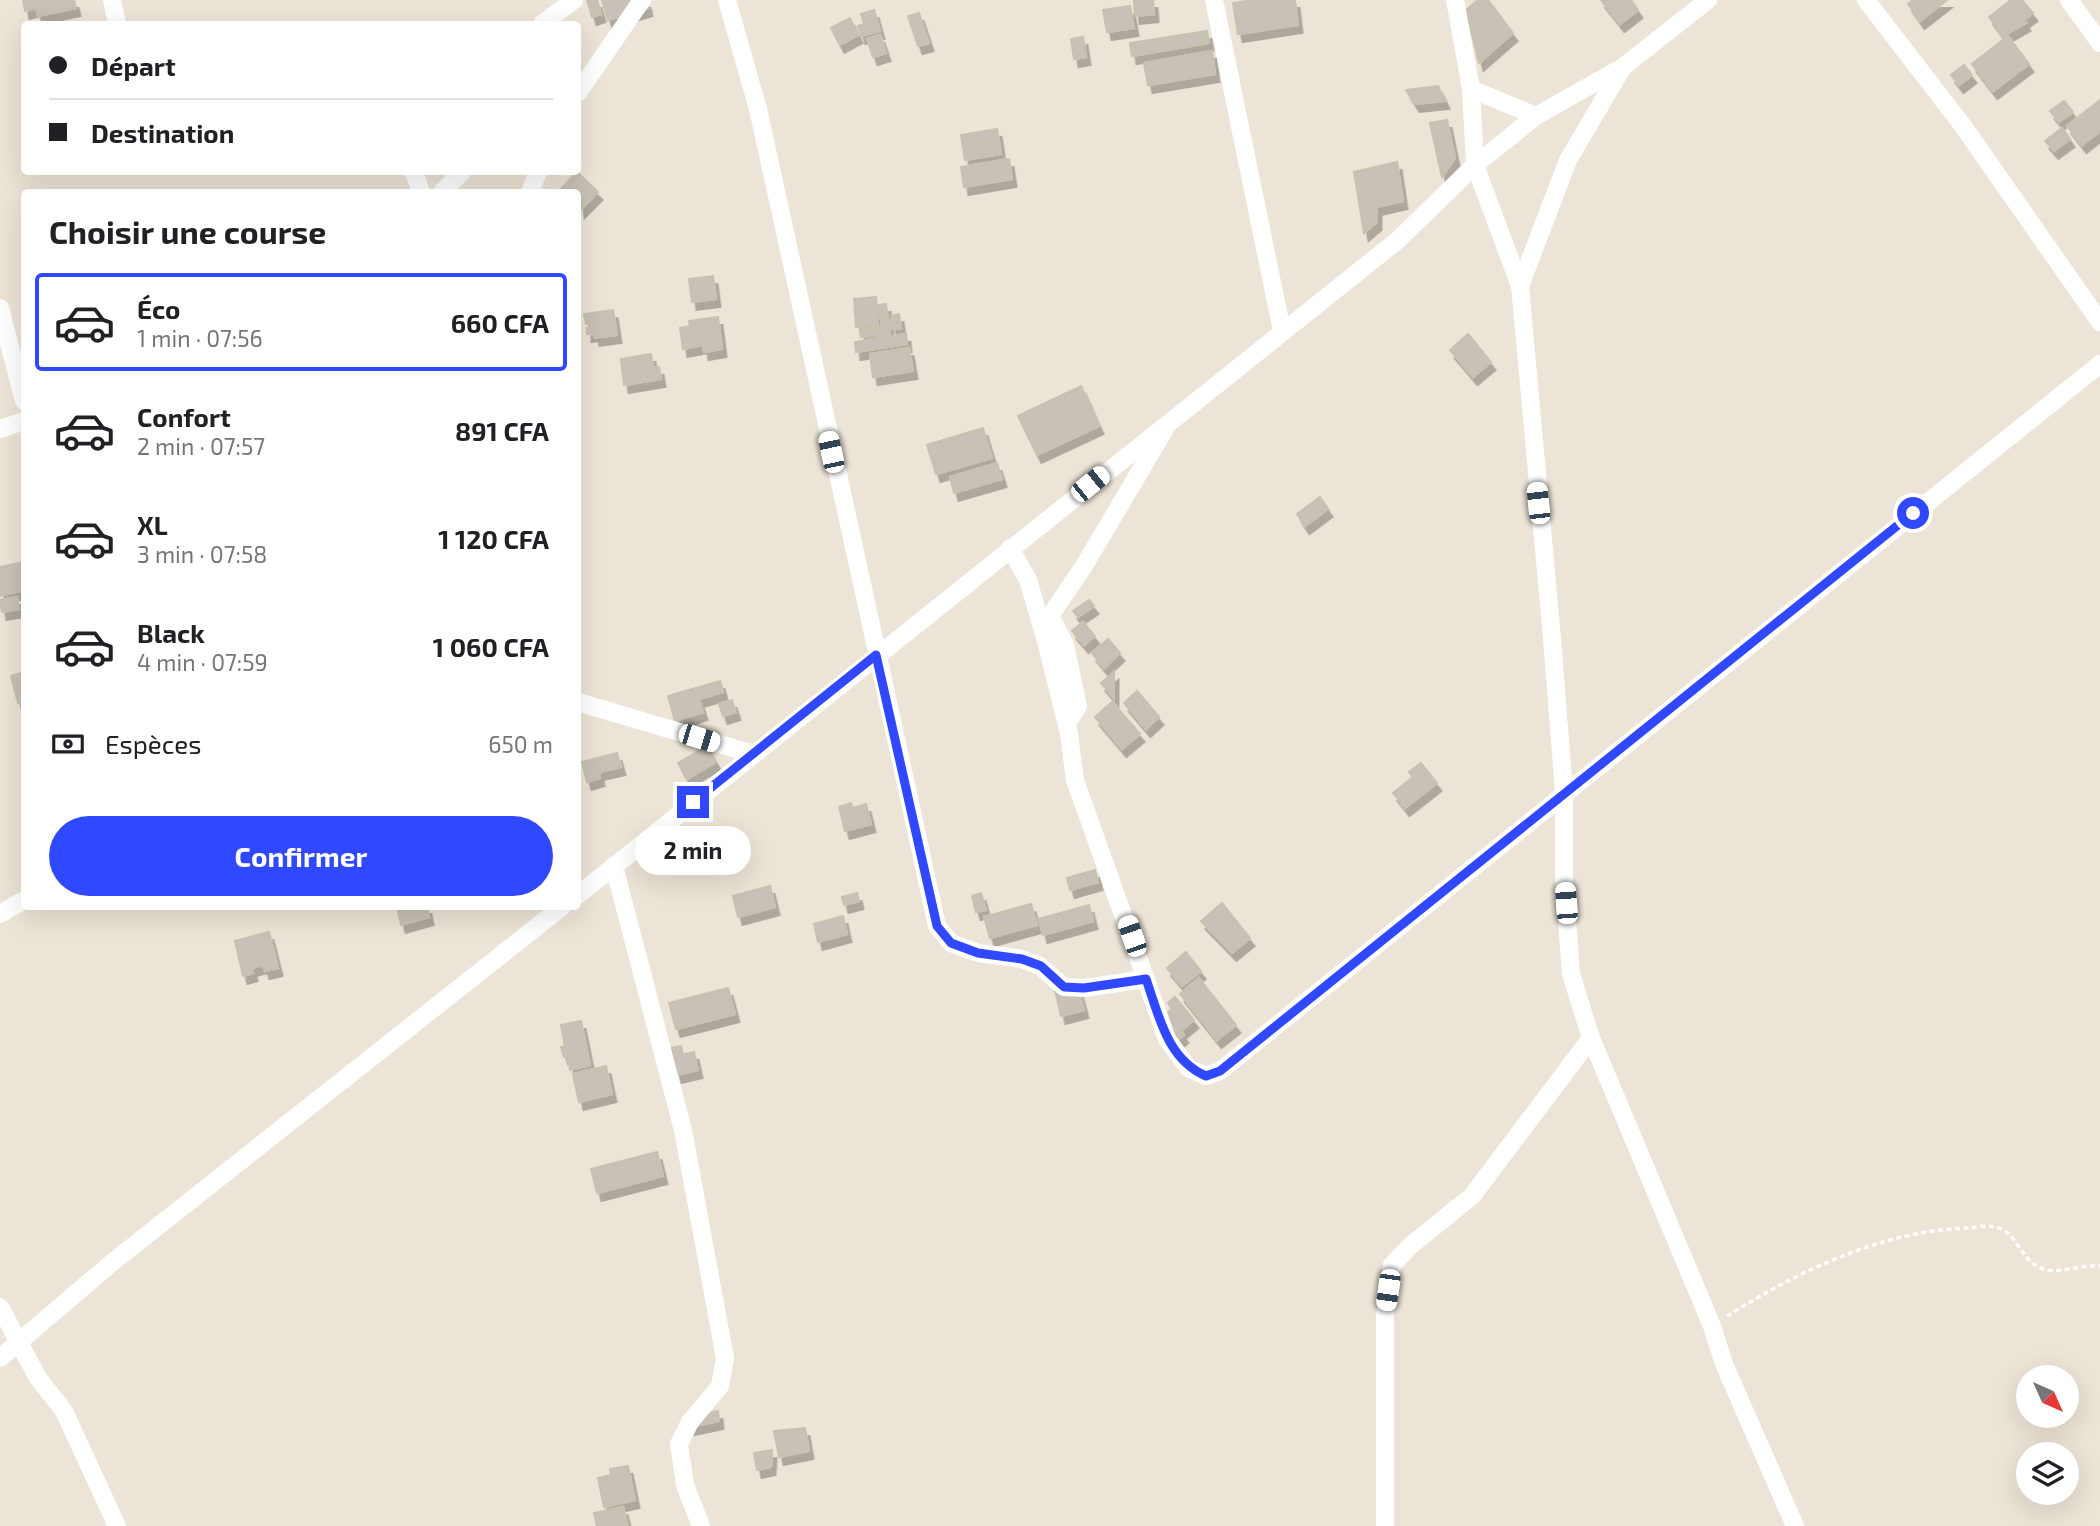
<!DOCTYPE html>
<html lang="fr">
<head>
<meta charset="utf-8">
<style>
  :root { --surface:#fff; --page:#f6f6f6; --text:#202124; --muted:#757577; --line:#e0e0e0; --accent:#3048ff }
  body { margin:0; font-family:"Exo 2",sans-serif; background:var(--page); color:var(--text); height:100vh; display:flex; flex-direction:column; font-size:26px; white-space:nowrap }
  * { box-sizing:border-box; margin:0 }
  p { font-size:23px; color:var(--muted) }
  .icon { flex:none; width:38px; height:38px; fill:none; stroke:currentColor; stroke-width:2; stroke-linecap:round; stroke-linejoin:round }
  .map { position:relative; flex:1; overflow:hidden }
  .panel { position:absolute; left:21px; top:189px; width:560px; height:721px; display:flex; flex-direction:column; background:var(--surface); border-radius:7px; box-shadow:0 7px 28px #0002 }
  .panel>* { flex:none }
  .top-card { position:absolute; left:21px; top:21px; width:560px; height:154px; border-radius:7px; box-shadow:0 7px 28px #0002; display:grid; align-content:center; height:154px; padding:0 28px; background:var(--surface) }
  .needle { width:46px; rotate:135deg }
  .tools { position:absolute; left:2016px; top:1365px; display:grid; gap:14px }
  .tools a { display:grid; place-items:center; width:63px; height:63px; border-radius:50%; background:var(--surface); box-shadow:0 7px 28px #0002; font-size:35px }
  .end { position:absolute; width:32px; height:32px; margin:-16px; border:9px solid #3048ff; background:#fff; box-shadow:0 0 0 4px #fff }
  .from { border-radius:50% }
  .bubble { position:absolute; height:49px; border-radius:24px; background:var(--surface); box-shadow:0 7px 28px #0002; font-size:23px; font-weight:700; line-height:49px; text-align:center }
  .car { position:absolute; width:21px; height:42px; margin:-21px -10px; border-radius:9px; box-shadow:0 0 5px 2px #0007; background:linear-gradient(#fff 24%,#345 0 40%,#fff 0 76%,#345 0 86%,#fff 0) }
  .top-card b { display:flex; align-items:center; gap:24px; height:66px; font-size:26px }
  .top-card b+b { border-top:2px solid var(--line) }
  .top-card i { width:18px; height:18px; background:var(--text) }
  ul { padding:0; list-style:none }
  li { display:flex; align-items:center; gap:21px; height:98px; margin:0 14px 10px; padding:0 14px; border:4px solid transparent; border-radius:7px }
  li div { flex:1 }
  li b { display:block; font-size:26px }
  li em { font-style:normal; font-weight:700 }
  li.current { border-color:var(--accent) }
  li>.icon { width:63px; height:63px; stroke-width:1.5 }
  h2 { padding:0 28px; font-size:32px; line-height:84px }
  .pay { display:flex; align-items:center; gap:18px; height:77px; padding:0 28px; font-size:26px }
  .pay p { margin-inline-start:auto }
  .action { display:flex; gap:14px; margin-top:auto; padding:14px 28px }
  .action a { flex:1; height:80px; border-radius:42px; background:var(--accent); color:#fff; font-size:28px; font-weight:700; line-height:80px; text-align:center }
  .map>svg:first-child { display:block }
</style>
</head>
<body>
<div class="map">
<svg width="2100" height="1526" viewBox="0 0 2100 1526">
  <defs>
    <filter id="shadow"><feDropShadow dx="4.5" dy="8" stdDeviation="0" flood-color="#0004"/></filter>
  </defs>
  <rect width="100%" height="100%" fill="#ece4d6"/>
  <g fill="#c7c1b7" stroke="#c7c1b0" stroke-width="2" filter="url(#shadow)">
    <polygon points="23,0 74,0 76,8 38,16 36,8 25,11"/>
    <polygon points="587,0 597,0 601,14 592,17"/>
    <polygon points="602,0 646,0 648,8 608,20"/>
    <polygon points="1134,0 1153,0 1154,14 1135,16"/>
    <polygon points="1252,0 1295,0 1298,25 1238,34 1233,3"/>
    <polygon points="1478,0 1488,0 1513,33 1479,63 1466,10"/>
    <polygon points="1601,0 1631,0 1638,10 1620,24"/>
    <polygon points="1913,0 1947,0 1920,21 1908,4"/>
    <polygon points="2011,0 2022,0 2033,13 2024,20 2026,23 2003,36 1989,17"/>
    <polygon points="1130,6 1134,28 1107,32 1103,10"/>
    <polygon points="874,10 880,31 861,36 858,26 864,24 861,14"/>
    <polygon points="919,13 929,43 918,46 908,16"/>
    <polygon points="850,18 858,35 840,45 831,28"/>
    <polygon points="1207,31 1209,43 1132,56 1130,43"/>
    <polygon points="880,35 886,53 873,57 867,39"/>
    <polygon points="2008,36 2029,64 1993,91 1972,64"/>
    <polygon points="1083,37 1086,57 1074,59 1071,39"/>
    <polygon points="1212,51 1215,74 1148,85 1144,63"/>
    <polygon points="1964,65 1972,75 1959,85 1951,75"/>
    <polygon points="1438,86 1445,101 1415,104 1406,90"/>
    <polygon points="2100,100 2100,131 2082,145 2067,126"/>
    <polygon points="2064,101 2073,112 2059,122 2050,111"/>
    <polygon points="1447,120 1455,158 1442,177 1430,123"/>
    <polygon points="2062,128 2070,139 2054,151 2045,141"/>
    <polygon points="997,129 1001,154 965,160 961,135"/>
    <polygon points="1009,159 1012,179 964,187 961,167"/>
    <polygon points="1397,162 1403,201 1377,207 1377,222 1364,233 1354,172"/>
    <polygon points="577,172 598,192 580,210 578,192 560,190"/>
    <polygon points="713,276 716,299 692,302 689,279"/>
    <polygon points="876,297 878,325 856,327 854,299"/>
    <polygon points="886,304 890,334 861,337 860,330 882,327 879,305"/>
    <polygon points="613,310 617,335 595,338 594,333 587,334 587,328 591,327 591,324 586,324 584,314"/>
    <polygon points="899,314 901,328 892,329 891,316"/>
    <polygon points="718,317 722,349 704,352 703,345 683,349 680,328 690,326 689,321"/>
    <polygon points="906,334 907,344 856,352 855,342"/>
    <polygon points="1468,334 1491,362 1473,377 1450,350"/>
    <polygon points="909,348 913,371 873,377 870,354"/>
    <polygon points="651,354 653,368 659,367 661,379 624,385 621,359"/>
    <polygon points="1081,386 1099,426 1037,455 1018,416"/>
    <polygon points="983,428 992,458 936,474 927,445"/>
    <polygon points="997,463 1002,479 954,493 950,477"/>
    <polygon points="1320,497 1328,509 1305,526 1297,514"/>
    <polygon points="24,562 24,590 0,596 0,567"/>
    <polygon points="17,597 19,609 2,612 0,600"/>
    <polygon points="1089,600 1094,606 1078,617 1073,611"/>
    <polygon points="1083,622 1095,636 1084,645 1072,631"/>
    <polygon points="1108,639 1120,653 1104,668 1092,653"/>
    <polygon points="24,672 24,701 18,703 11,676"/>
    <polygon points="1114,672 1114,698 1101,683"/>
    <polygon points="720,681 723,692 699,699 703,712 675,721 668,696"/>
    <polygon points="1137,691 1159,717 1146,729 1124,703"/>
    <polygon points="732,700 736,712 723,716 719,704"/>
    <polygon points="1112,702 1140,734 1122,749 1095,717"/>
    <polygon points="707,746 716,762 687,779 678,763"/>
    <polygon points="617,753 621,767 599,772 600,778 587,782 582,762"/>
    <polygon points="1421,763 1437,783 1405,808 1393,793 1413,777 1409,772"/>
    <polygon points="851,803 853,808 866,804 871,824 845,831 839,807"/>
    <polygon points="1095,870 1098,882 1070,890 1067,878"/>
    <polygon points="770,886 775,907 738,917 733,896"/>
    <polygon points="857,893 859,901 844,905 842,897"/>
    <polygon points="981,893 986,910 976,912 972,896"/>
    <polygon points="1222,903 1250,938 1232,953 1201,921"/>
    <polygon points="1031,904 1037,925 990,938 984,917"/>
    <polygon points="1089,905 1093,921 1043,935 1039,919"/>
    <polygon points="397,906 427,906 429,917 401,925"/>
    <polygon points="843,916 847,934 818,942 814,924"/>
    <polygon points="269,932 278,968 265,971 263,965 252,968 253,973 243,976 235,941"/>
    <polygon points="1186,952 1201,971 1182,986 1167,968"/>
    <polygon points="1199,978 1236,1025 1217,1040 1180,994"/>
    <polygon points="1077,984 1084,1010 1061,1016 1055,990"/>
    <polygon points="728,988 735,1014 676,1029 669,1003"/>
    <polygon points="1175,997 1194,1020 1181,1031 1184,1035 1172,1044 1155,1023 1172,1009 1168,1003"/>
    <polygon points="581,1021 590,1065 570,1070 568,1056 564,1057 561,1047 565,1046 561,1025"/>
    <polygon points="681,1046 683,1055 694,1052 698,1070 677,1075 671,1048"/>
    <polygon points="606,1066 612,1094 579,1102 573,1074"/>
    <polygon points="657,1152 663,1176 597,1193 591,1169"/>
    <polygon points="718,1411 719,1421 690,1427 689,1417"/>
    <polygon points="805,1428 809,1451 779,1457 774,1431"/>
    <polygon points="772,1450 771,1467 757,1470 754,1453"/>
    <polygon points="628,1466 635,1500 604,1507 598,1478 611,1475 610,1469"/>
    <polygon points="623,1507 628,1526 597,1526 594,1513"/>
  </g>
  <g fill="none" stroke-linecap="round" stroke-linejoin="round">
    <path stroke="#fff" stroke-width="3.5" stroke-dasharray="5 3.5" stroke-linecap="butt" d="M1727 1316C1799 1271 1883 1230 1969 1228 1977 1227 1988 1225 1996 1227 2020 1233 2020 1265 2047 1270 2064 1273 2083 1264 2100 1266"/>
    <g stroke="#fff" stroke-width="18">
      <polyline points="112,0 117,24"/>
      <polyline points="727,0 758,109 937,926 951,943 978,953 1022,959 1040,966 1064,987 1084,988 1146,979"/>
      <polyline points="1214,0 1282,331"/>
      <polyline points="1455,0 1471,89 1475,165 1520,286"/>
      <polyline points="1866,0 1963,126 2100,322"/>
      <polyline points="2069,0 2100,43"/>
      <polyline points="542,24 574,0"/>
      <polyline points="1623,67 1568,160 1520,286 1552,638 1564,792 1564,880 1571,974 1591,1038 1712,1326 1724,1364 1795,1526"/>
      <polyline points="1471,89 1536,116"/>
      <polyline points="578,93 642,0"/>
      <polyline points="414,172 421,192"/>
      <polyline points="442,192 462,172"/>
      <polyline points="530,192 538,172"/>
      <polyline points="0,308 24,401"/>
      <polyline points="0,429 24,421"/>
      <polyline points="1010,548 1028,580 1046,641 1069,734 1075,780 1167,1039 1188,1068 1206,1076 1220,1071 2100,364"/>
      <polyline points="578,702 753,754"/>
      <polyline points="1067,723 1078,706 1065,645 1050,616 1084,566 1165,429"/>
      <polyline points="614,866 683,1130 725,1358 720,1386 690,1422 679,1444 685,1485 701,1526"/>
      <polyline points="578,895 1398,240 1475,165 1536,116 1623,67 1708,0"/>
      <polyline points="0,914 24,900"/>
      <polyline points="0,1307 38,1378 64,1411 117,1526"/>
      <polyline points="0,1358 114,1261 563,906"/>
      <polyline points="1385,1526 1385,1315 1392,1265 1410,1246 1472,1196 1591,1038"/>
    </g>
  </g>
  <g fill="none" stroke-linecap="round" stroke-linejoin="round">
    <path stroke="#3048ff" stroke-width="9" d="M693 802 876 655 937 926 951 943 978 953 1022 959 1041 966 1064 987 1084 988 1146 979C1159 1016 1167 1059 1206 1076L1220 1071 1913 513"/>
  </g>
</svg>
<div class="tools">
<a><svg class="needle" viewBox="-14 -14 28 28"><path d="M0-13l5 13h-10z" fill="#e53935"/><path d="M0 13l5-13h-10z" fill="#757577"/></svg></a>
<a><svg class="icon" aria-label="layers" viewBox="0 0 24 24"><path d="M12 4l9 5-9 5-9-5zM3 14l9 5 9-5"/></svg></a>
</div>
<i class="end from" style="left:1913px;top:513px"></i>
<i class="end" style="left:693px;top:802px"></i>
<div class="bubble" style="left:635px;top:826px;width:116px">2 min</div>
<i class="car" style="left:831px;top:452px;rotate:348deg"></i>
<i class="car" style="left:1090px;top:484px;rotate:51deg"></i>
<i class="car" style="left:1538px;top:503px;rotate:354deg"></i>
<i class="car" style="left:699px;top:738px;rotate:107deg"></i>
<i class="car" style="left:1566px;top:903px;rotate:356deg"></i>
<i class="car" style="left:1132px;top:936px;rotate:341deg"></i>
<i class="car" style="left:1388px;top:1290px;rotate:188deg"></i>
<div class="top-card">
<b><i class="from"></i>Départ</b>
<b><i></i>Destination</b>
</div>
<section class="panel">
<h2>Choisir une course</h2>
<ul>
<li class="current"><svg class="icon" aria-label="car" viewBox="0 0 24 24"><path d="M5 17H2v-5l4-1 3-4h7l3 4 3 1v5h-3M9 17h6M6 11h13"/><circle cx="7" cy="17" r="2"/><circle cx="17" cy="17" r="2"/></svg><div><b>Éco</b><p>1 min · 07:56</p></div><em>660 CFA</em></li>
<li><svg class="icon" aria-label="car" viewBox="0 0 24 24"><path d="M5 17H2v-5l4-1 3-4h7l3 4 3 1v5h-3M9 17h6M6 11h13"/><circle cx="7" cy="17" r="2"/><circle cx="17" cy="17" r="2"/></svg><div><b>Confort</b><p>2 min · 07:57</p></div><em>891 CFA</em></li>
<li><svg class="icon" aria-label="car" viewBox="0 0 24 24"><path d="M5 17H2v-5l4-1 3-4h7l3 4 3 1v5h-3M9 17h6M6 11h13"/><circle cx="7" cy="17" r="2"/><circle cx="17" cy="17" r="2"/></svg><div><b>XL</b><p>3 min · 07:58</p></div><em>1 120 CFA</em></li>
<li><svg class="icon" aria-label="car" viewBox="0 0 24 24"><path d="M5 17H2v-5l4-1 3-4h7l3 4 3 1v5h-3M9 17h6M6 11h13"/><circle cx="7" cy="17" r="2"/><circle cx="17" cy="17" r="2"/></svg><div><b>Black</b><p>4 min · 07:59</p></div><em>1 060 CFA</em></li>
</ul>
<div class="pay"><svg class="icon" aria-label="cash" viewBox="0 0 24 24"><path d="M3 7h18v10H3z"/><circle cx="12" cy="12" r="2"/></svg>Espèces<p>650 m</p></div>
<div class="action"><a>Confirmer</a></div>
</section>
</div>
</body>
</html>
